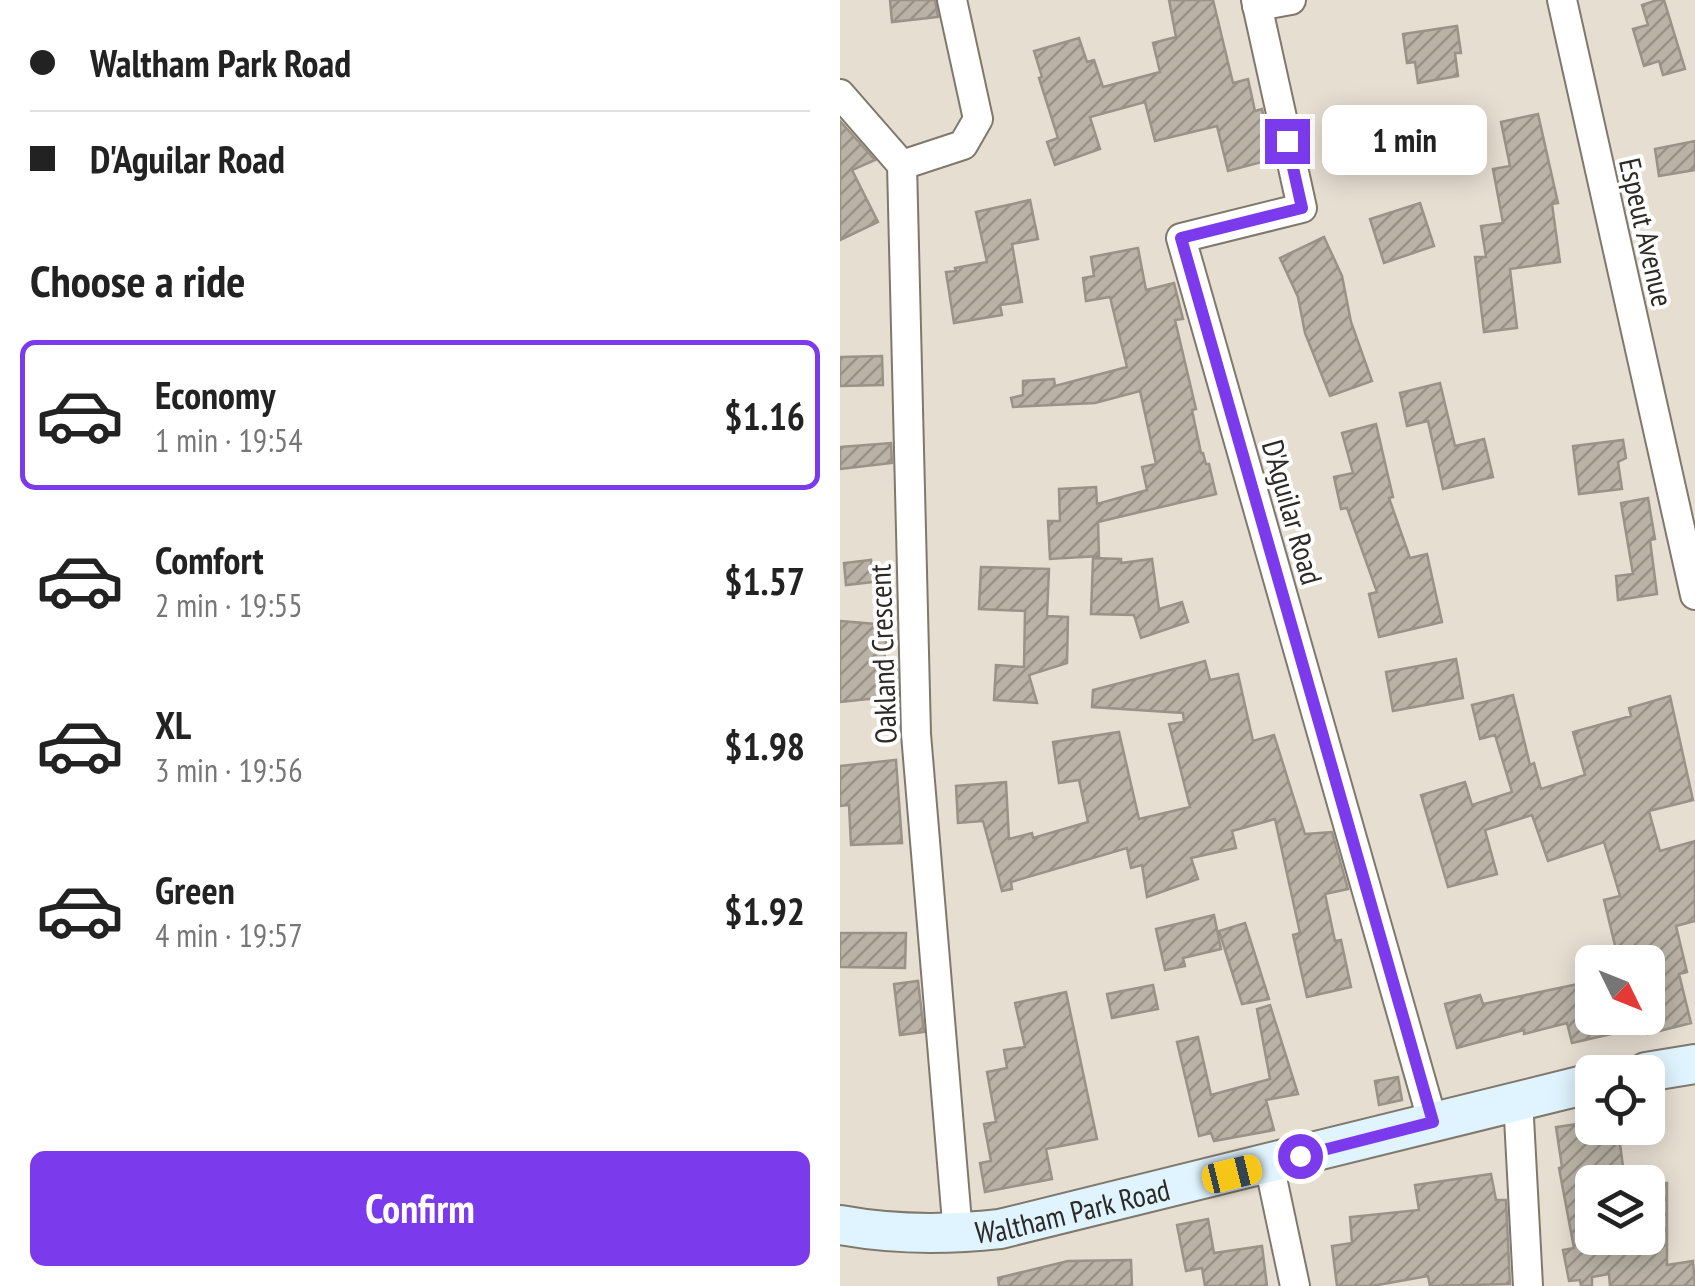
<!DOCTYPE html>
<html lang="en">
<head>
<meta charset="utf-8">
<style>
  :root { --surface:#fff; --page:#f2f2f2; --text:#222; --muted:#767676; --line:#e0e0e0; --accent:#7c3aed }
  body { margin:0; font-family:"PT Sans Narrow",sans-serif; background:var(--page); color:var(--text); height:100vh; display:flex; flex-direction:column; font-size:38px; white-space:nowrap }
  * { box-sizing:border-box; margin:0 }
  p { font-size:32px; color:var(--muted) }
  .icon { flex:none; width:55px; height:55px; fill:none; stroke:currentColor; stroke-width:2; stroke-linecap:round; stroke-linejoin:round }
  .map { position:relative; flex:1; overflow:hidden }
  .panel { display:flex; flex-direction:column; background:var(--surface); width:840px }
  .panel>* { flex:none }
  .hud { display:grid; align-content:center; height:220px; padding:0 30px; background:var(--surface) }
  .needle { width:65px; rotate:133deg }
  .buttons { position:absolute; left:735px; top:945px; display:grid; gap:20px }
  .buttons a { display:grid; place-items:center; width:90px; height:90px; border-radius:15px; background:var(--surface); box-shadow:0 5px 25px #0003; font-size:50px }
  .end { position:absolute; width:45px; height:45px; margin:-22px; border:12px solid #7c3aed; background:#fff; box-shadow:0 0 0 5px #fff }
  .from { border-radius:50% }
  .bubble { position:absolute; height:70px; border-radius:15px; background:var(--surface); box-shadow:0 5px 25px #0003; font-size:32px; font-weight:800; line-height:70px; text-align:center }
  .car { position:absolute; width:30px; height:60px; margin:-30px -15px; border-radius:12px; box-shadow:0 0 8px 2px #0007; background:linear-gradient(#f5c518 24%,#345 0 40%,#f5c518 0 76%,#345 0 86%,#f5c518 0) }
  .hud b { display:flex; align-items:center; gap:35px; height:95px; font-size:38px }
  .hud b+b { border-top:2px solid var(--line) }
  .hud i { width:25px; height:25px; background:var(--text) }
  ul { padding:0; list-style:none }
  li { display:flex; align-items:center; gap:30px; height:150px; margin:0 20px 15px; padding:0 10px; border:5px solid transparent; border-radius:15px }
  li div { flex:1 }
  li b { display:block; font-size:38px }
  li em { font-style:normal; font-weight:800 }
  li.current { border-color:var(--accent) }
  li>.icon { width:90px; height:90px; stroke-width:1.5 }
  h2 { padding:0 30px; font-size:45px; line-height:120px }
  .action { display:flex; gap:20px; margin-top:auto; padding:20px 30px }
  .action a { flex:1; height:115px; border-radius:15px; background:var(--accent); color:#fff; font-size:40px; font-weight:800; line-height:115px; text-align:center }
  main { display:flex; flex:1; min-height:0 }
  .map>svg:first-child { display:block }
</style>
</head>
<body>
<main>
<section class="panel">
<div class="hud">
<b><i class="from"></i>Waltham Park Road</b>
<b><i></i>D'Aguilar Road</b>
</div>
<h2>Choose a ride</h2>
<ul>
<li class="current"><svg class="icon" aria-label="car" viewBox="0 0 24 24"><path d="M5 17H2v-5l4-1 3-4h7l3 4 3 1v5h-3M9 17h6M6 11h13"/><circle cx="7" cy="17" r="2"/><circle cx="17" cy="17" r="2"/></svg><div><b>Economy</b><p>1 min · 19:54</p></div><em>$1.16</em></li>
<li><svg class="icon" aria-label="car" viewBox="0 0 24 24"><path d="M5 17H2v-5l4-1 3-4h7l3 4 3 1v5h-3M9 17h6M6 11h13"/><circle cx="7" cy="17" r="2"/><circle cx="17" cy="17" r="2"/></svg><div><b>Comfort</b><p>2 min · 19:55</p></div><em>$1.57</em></li>
<li><svg class="icon" aria-label="car" viewBox="0 0 24 24"><path d="M5 17H2v-5l4-1 3-4h7l3 4 3 1v5h-3M9 17h6M6 11h13"/><circle cx="7" cy="17" r="2"/><circle cx="17" cy="17" r="2"/></svg><div><b>XL</b><p>3 min · 19:56</p></div><em>$1.98</em></li>
<li><svg class="icon" aria-label="car" viewBox="0 0 24 24"><path d="M5 17H2v-5l4-1 3-4h7l3 4 3 1v5h-3M9 17h6M6 11h13"/><circle cx="7" cy="17" r="2"/><circle cx="17" cy="17" r="2"/></svg><div><b>Green</b><p>4 min · 19:57</p></div><em>$1.92</em></li>
</ul>
<div class="action"><a>Confirm</a></div>
</section>
<div class="map">
<svg width="855" height="1286" viewBox="0 0 855 1286">
  <defs>
    <pattern id="building-hatch" width="6" height="6" patternUnits="userSpaceOnUse" patternTransform="scale(2.5)"><rect width="6" height="6" fill="#bab2a5"/><path d="M-1 1l2-2M0 6l6-6M5 7l2-2" fill="none" stroke="#989186"/></pattern>
  </defs>
  <rect width="100%" height="100%" fill="#e7ded2"/>
  <g fill="url(#building-hatch)" stroke="#9a9287" stroke-width="2.5">
    <polygon points="50,0 95,0 98,17 52,22"/>
    <polygon points="329,0 373,0 393,83 408,79 415,111 422,109 433,159 388,171 377,126 315,141 305,102 250,117 260,149 215,165 207,142 218,138 199,78 202,77 194,51 239,38 247,62 254,60 263,87 320,72 313,43 336,37"/>
    <polygon points="817,0 824,0 845,69 823,75 819,61 804,66 793,29 808,25 802,5"/>
    <polygon points="617,26 621,53 615,53 618,76 578,83 575,62 567,63 563,34"/>
    <polygon points="698,114 718,203 712,204 720,262 670,269 677,328 644,332 635,257 646,257 641,226 663,223 653,169 670,166 661,122"/>
    <polygon points="0,121 35,160 12,170 38,222 0,240"/>
    <polygon points="855,141 855,170 819,176 815,149"/>
    <polygon points="190,200 198,239 172,244 182,302 160,305 162,315 114,323 106,272 116,271 115,268 147,262 136,212"/>
    <polygon points="580,203 594,246 544,263 530,219"/>
    <polygon points="484,237 502,276 511,322 532,381 490,396 465,333 458,297 440,258"/>
    <polygon points="298,248 306,290 334,283 343,319 335,320 356,409 352,410 361,453 363,453 366,464 369,464 376,494 258,522 259,556 210,559 208,521 220,521 219,489 256,487 257,504 307,490 302,467 316,464 300,391 255,403 173,407 171,398 183,395 183,381 214,379 215,386 287,367 270,297 246,301 243,278 254,276 251,257"/>
    <polygon points="42,356 43,385 0,386 0,357"/>
    <polygon points="600,383 615,446 644,439 653,477 603,489 588,421 567,426 560,393"/>
    <polygon points="536,424 553,497 549,498 570,558 587,554 602,622 539,637 529,594 537,592 507,508 501,509 494,477 513,473 502,433"/>
    <polygon points="783,440 786,458 778,462 782,489 739,494 733,446"/>
    <polygon points="51,443 52,463 0,469 0,447"/>
    <polygon points="808,498 815,539 810,540 817,594 778,600 776,576 793,574 781,503"/>
    <polygon points="253,558 281,559 281,563 312,559 319,609 342,602 348,622 301,638 294,615 251,614"/>
    <polygon points="31,560 34,582 6,585 4,563"/>
    <polygon points="141,567 209,569 207,616 228,617 227,663 189,675 197,703 154,700 156,665 184,667 185,611 139,609"/>
    <polygon points="0,621 48,625 43,672 57,670 58,696 0,702"/>
    <polygon points="616,659 623,698 553,711 546,672"/>
    <polygon points="365,661 370,680 398,674 413,741 434,735 465,834 492,832 508,889 485,894 495,941 501,940 511,987 467,997 453,935 460,933 435,819 392,831 396,848 351,858 358,879 307,897 302,865 291,868 287,848 171,882 172,889 162,891 143,821 118,823 116,786 166,782 169,839 192,833 193,838 248,822 239,780 219,783 213,742 279,732 299,819 350,807 329,724 344,722 343,713 252,707 253,690"/>
    <polygon points="673,695 690,765 694,763 701,789 745,775 733,732 791,716 789,708 830,696 853,800 809,811 820,851 855,841 855,921 836,926 847,972 839,974 851,1023 808,1034 808,962 779,962 764,900 780,896 764,842 708,861 692,815 645,830 657,874 608,887 581,795 625,782 632,805 672,792 655,735 640,739 632,705"/>
    <polygon points="56,760 62,843 11,845 9,805 0,806 0,766"/>
    <polygon points="374,915 381,949 343,958 345,966 325,970 316,929"/>
    <polygon points="405,923 429,999 402,1004 379,931"/>
    <polygon points="0,933 66,933 65,968 0,967"/>
    <polygon points="78,981 84,1032 60,1035 54,984"/>
    <polygon points="752,981 752,1018 805,1018 806,1026 732,1043 727,1023 684,1034 684,1030 617,1048 605,1004 640,995 643,1004"/>
    <polygon points="313,985 318,1009 272,1018 267,994"/>
    <polygon points="226,992 257,1139 206,1149 212,1179 145,1192 140,1163 151,1161 144,1124 156,1122 147,1072 167,1068 164,1050 185,1047 175,1003"/>
    <polygon points="430,1005 458,1094 426,1100 434,1130 374,1141 371,1133 359,1136 337,1042 358,1037 371,1095 430,1079 417,1009"/>
    <polygon points="558,1077 562,1100 539,1105 535,1081"/>
    <polygon points="752,1122 752,1128 778,1128 785,1182 752,1182 752,1238 808,1238 808,1183 827,1183 827,1265 853,1261 855,1286 770,1286 769,1274 752,1277 752,1286 741,1286 740,1280 729,1281 723,1250 734,1248 719,1168 722,1167 716,1127"/>
    <polygon points="651,1174 656,1200 666,1200 670,1284 590,1286 588,1276 532,1286 497,1286 492,1246 512,1243 510,1217 579,1210 575,1185"/>
    <polygon points="368,1219 374,1253 422,1246 427,1286 365,1286 362,1268 346,1271 337,1225"/>
    <polygon points="291,1260 292,1286 159,1286 158,1278 228,1261"/>
  </g>
  <g fill="none" stroke-linecap="round" stroke-linejoin="round">
    <defs>
      <g id="street">
        <polyline points="416,0 462,208 341,238 593,1123"/>
        <polyline points="722,0 855,595"/>
        <polyline points="417,6 451,0"/>
        <polyline points="0,94 62,165 76,734 118,1234"/>
        <polyline points="62,165 123,145 138,119 112,0"/>
        <polyline points="678,1099 688,1286"/>
        <polyline points="429,1164 455,1286"/>
      </g>
      <g id="secondary">
        <polyline points="806,1072 855,1064"/>
        <path id="s1" d="M0 1225C54 1235 105 1235 160 1229L752 1083"/>
      </g>
    </defs>
    <use href="#street" stroke="#7f786c" stroke-width="32"/>
    <use href="#secondary" stroke="#7f786c" stroke-width="42"/>
    <use href="#street" stroke="#fff" stroke-width="28"/>
    <use href="#secondary" stroke="#dff4fe" stroke-width="38"/>
  </g>
  <g fill="none" stroke-linecap="round" stroke-linejoin="round">
    <polyline stroke="#7c3aed" stroke-width="12" points="447,141 462,208 341,238 593,1122 460,1156"/>
  </g>
  <g text-anchor="middle" dominant-baseline="central" stroke-width="8" stroke-linejoin="round" paint-order="stroke">
    <g font-size="30" fill="#2d2a25" stroke="#fff">
      <text transform="translate(807 232) rotate(77)">Espeut Avenue</text>
      <text transform="translate(453 512) rotate(74)">D'Aguilar Road</text>
      <text transform="translate(42 654) rotate(-92)">Oakland Crescent</text>
      <text stroke="none"><textPath href="#s1" startOffset="235">Waltham Park Road</textPath></text>
    </g>
  </g>
</svg>
<div class="buttons">
<a><svg class="needle" viewBox="-14 -14 28 28"><path d="M0-13l5 13h-10z" fill="#e53935"/><path d="M0 13l5-13h-10z" fill="#767676"/></svg></a>
<a><svg class="icon" aria-label="locate" viewBox="0 0 24 24"><circle cx="12" cy="12" r="6"/><path d="M12 2v4M12 18v4M2 12h4M18 12h4"/></svg></a>
<a><svg class="icon" aria-label="layers" viewBox="0 0 24 24"><path d="M12 4l9 5-9 5-9-5zM3 14l9 5 9-5"/></svg></a>
</div>
<i class="end from" style="left:460px;top:1156px"></i>
<i class="end" style="left:447px;top:141px"></i>
<div class="bubble" style="left:482px;top:105px;width:165px">1 min</div>
<i class="car" style="left:392px;top:1174px;rotate:76deg"></i>
</div>
</main>
</body>
</html>
